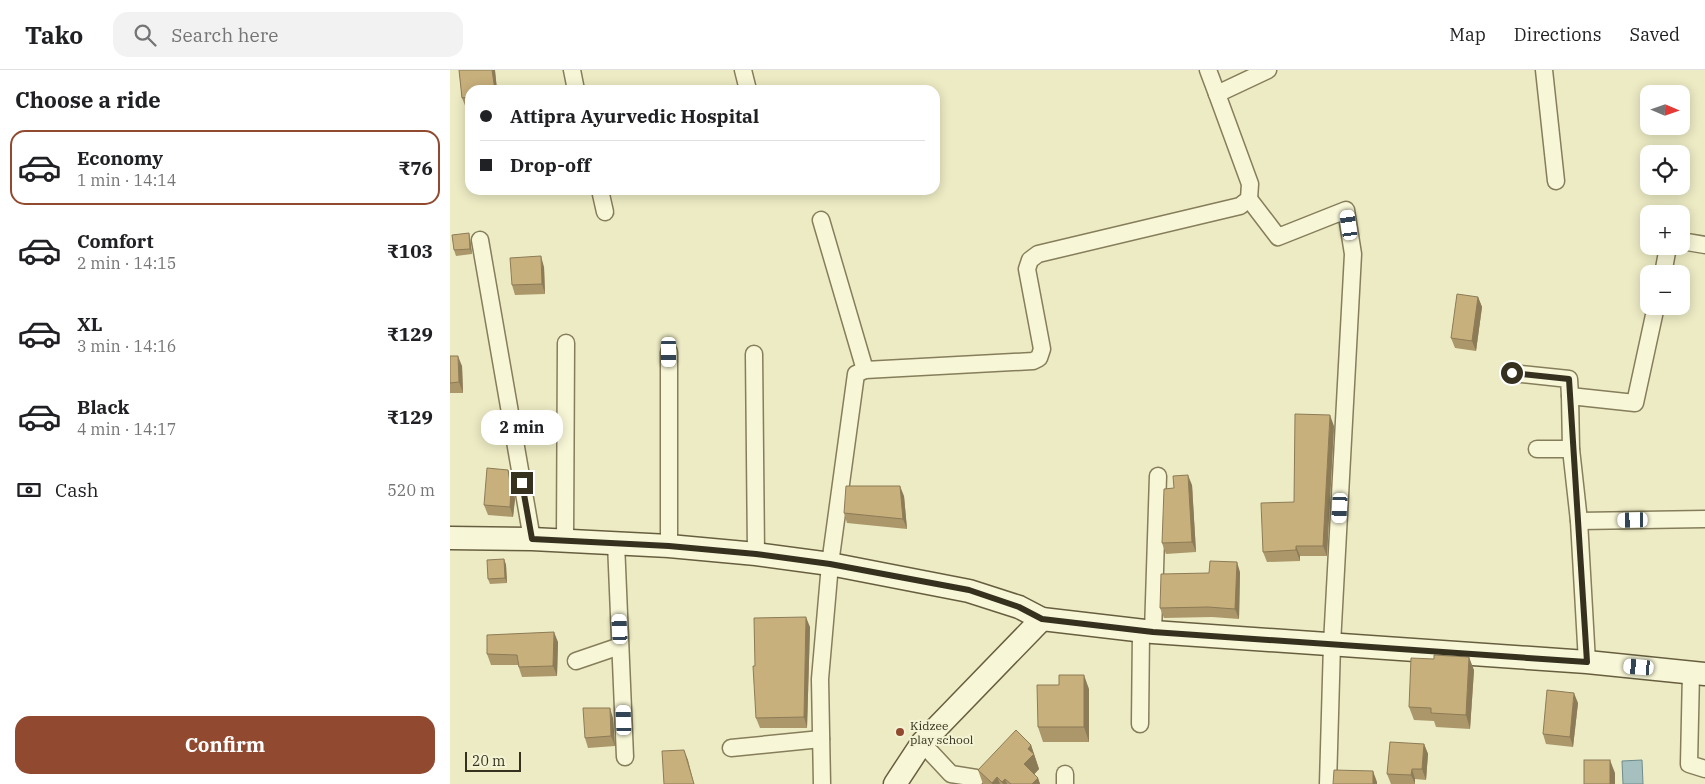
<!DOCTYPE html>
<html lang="en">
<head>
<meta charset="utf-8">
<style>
  :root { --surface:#fff; --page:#f2f2f2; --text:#202124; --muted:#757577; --line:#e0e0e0; --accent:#91492f }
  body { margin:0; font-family:"IBM Plex Serif",serif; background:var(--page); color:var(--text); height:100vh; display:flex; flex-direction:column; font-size:19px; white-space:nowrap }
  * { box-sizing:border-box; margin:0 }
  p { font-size:16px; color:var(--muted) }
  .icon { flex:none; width:28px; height:28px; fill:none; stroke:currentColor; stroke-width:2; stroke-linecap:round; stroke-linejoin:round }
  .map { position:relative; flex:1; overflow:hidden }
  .sheet { display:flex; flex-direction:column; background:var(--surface); width:450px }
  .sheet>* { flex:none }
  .top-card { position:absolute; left:15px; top:15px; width:475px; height:110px; border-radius:15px; box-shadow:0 2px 12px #0003; display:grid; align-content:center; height:110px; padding:0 15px; background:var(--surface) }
  .needle { width:32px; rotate:92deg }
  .tools { position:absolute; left:1190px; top:15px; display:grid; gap:10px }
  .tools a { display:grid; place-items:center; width:50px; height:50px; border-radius:10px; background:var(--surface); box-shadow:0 2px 12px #0003; font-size:25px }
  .scale { position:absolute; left:15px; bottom:12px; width:56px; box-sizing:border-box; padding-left:5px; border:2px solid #36311f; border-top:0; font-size:14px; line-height:18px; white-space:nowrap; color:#36311f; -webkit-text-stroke:4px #f4f3d3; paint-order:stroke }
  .end { position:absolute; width:22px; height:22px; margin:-11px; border:6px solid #36311f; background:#fff; box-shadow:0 0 0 2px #fff }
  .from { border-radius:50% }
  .bubble { position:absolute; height:35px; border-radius:15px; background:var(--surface); box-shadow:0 2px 12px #0003; font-size:16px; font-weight:800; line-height:35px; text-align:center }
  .car { position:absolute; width:15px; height:30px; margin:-15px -8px; border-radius:6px; box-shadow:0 0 4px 1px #0007; background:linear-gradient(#fff 24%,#345 0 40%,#fff 0 76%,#345 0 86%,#fff 0) }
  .top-card b { display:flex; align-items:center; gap:18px; height:48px; font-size:19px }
  .top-card b+b { border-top:1px solid var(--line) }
  .top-card i { width:12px; height:12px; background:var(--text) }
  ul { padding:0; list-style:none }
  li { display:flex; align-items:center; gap:15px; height:75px; margin:0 10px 8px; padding:0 5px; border:2px solid transparent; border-radius:15px }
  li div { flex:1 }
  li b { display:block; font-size:19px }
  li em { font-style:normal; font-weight:800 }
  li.current { border-color:var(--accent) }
  li>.icon { width:45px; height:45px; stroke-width:1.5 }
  h2 { padding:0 15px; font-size:22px; line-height:60px }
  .pay { display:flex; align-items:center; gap:12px; height:55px; padding:0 15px; font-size:19px }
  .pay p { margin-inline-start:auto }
  .action { display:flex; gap:10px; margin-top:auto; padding:10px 15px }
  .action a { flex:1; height:58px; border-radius:15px; background:var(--accent); color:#fff; font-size:20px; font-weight:800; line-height:58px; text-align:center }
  header { display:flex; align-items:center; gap:30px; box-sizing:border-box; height:70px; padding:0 25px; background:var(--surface); border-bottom:1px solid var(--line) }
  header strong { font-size:24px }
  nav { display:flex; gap:28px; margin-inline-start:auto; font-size:18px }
  .search { width:350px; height:45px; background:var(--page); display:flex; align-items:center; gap:12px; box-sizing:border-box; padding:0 18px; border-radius:15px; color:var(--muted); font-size:19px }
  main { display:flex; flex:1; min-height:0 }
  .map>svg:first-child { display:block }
</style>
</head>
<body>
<header>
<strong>Tako</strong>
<div class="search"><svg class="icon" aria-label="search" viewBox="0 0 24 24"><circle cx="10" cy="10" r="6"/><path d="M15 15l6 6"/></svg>Search here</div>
<nav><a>Map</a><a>Directions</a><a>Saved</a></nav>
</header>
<main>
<section class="sheet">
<h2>Choose a ride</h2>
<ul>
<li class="current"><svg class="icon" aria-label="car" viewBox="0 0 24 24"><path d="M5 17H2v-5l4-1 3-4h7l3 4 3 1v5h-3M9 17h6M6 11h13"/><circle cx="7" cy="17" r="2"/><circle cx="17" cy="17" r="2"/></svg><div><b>Economy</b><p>1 min · 14:14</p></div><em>₹76</em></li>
<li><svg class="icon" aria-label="car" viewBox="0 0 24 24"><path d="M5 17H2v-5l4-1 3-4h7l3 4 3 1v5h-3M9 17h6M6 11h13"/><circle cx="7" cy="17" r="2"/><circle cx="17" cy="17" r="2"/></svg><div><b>Comfort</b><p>2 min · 14:15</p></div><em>₹103</em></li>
<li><svg class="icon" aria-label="car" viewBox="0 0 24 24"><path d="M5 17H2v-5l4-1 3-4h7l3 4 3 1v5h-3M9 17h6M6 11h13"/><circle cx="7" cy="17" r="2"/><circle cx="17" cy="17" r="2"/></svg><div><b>XL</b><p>3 min · 14:16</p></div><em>₹129</em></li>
<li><svg class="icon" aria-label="car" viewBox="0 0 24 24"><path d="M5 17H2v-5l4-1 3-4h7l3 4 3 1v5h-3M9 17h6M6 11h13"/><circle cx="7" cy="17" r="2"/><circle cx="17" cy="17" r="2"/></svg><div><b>Black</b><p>4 min · 14:17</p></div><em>₹129</em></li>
</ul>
<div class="pay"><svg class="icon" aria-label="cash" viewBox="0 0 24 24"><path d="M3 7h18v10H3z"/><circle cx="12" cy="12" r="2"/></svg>Cash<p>520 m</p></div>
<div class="action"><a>Confirm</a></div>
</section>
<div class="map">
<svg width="1255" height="714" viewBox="0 0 1255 714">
  <rect width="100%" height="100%" fill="#ecebc4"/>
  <polygon fill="#a6bfbf" stroke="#6d8c8d" points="1192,690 1193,714 1173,714 1172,691"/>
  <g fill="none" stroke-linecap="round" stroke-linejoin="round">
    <defs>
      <g id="street">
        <polyline points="122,0 126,20"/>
        <polyline points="293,0 298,20"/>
        <polyline points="758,0 767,24"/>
        <polyline points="1094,0 1106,111"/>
        <polyline points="150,120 155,142"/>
        <polyline points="799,129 828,167 896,140 903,184 882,574 878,714"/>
        <polyline points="371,150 415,300"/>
        <polyline points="30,170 82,469"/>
        <polyline points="1231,171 1255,175"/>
        <polyline points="1213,204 1217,182 1221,176"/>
        <polyline points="219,282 219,476"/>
        <polyline points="304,284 306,484"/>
        <polyline points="1062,303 1119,309 1120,326"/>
        <polyline points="1087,379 1121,379"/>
        <polyline points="1129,451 1255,449"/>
        <polyline points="115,470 116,273"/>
        <polyline points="166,473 175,687"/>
        <polyline points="703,562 708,406"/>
        <polyline points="126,591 170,576"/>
        <polyline points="1137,592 1129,451 1121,379 1120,326 1185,333 1206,236"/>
        <polyline points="1241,602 1239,694 1255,699"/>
        <polyline points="690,654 691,561"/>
        <polyline points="472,673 501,704 526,708"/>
        <polyline points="281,678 371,669"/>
        <polyline points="615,704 615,714"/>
        <polyline points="372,714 370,609 380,494 406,304 415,300 583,291 589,288 592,279 577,199 580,190 588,184 790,136 799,129 800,114 767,24 818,0"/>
      </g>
      <g id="secondary">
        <polyline points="0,468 82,469 219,476 306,484 380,494 519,521 569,537 592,549 703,562 1137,592 1255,604"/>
        <polyline points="445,714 472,673 592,549"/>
      </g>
    </defs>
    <use href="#street" stroke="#867d5b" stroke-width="19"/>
    <use href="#secondary" stroke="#675e3f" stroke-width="25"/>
    <use href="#street" stroke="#f7f6d7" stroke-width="16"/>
    <use href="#secondary" stroke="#f7f6d7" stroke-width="22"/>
  </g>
  <g fill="#ac976b">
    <polygon points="9,0 45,0 47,20 20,20 20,38 16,38 12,28"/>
    <polygon points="19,163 20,168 22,184 6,186 4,180"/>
    <polygon points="94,197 95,224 65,225 62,215"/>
    <polygon points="1028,227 1032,237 1026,281 1005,278 1001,268"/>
    <polygon points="0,286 12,296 13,323 0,323"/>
    <polygon points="884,356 877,486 850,486 850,491 817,492 813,482 844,432"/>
    <polygon points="58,400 62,410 65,429 63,447 38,445 34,435"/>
    <polygon points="742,415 746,482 716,484 712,473 724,418"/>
    <polygon points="454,426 457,459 397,453 394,443"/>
    <polygon points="54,489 56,495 57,513 40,514 38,509"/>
    <polygon points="790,502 789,549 762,547 714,548 710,538 759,503"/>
    <polygon points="360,557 357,658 310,658 306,648 305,596"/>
    <polygon points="108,572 107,606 72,607 68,595 41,595 37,584"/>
    <polygon points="984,589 1024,600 1020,659 986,657 984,651 964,650 959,637"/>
    <polygon points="639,619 639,672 593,672 588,657"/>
    <polygon points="1128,633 1123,677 1096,674 1093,664"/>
    <polygon points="163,648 165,676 138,678 135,668"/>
    <polygon points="974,674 978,684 976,710 965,709 965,714 941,714 937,704"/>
    <polygon points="581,675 589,699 584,704 588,708 590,714 533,714 528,700"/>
  </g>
  <g fill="#8c7b57">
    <polygon points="42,0 45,0 45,1 47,20 45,20"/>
    <polygon points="19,163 20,168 22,184 20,179"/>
    <polygon points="91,186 94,197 95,224 92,214"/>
    <polygon points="1028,227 1032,237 1026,281 1022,271"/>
    <polygon points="8,286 12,296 13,323 9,312"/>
    <polygon points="880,345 884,356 877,486 873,476"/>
    <polygon points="58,400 62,410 65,429 63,447 60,437"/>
    <polygon points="738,405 742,415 746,482 742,472"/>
    <polygon points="450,416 454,426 457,459 453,449"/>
    <polygon points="846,476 850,486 850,491 846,480"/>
    <polygon points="54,489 56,495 57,513 55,508"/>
    <polygon points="787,492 790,502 789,549 785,539"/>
    <polygon points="356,547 360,557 357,658 354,647"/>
    <polygon points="104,562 108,572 107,606 103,596"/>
    <polygon points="1019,587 1024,600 1020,659 1016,645"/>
    <polygon points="634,605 639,619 639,672 634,657"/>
    <polygon points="1124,623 1128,633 1123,677 1120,667"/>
    <polygon points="160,638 163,648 165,676 161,666"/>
    <polygon points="974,674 978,684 976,710 972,699"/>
    <polygon points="581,675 589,699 580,709 574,694 578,679"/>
    <polygon points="234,680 238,690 244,714"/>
    <polygon points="1160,690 1165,703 1165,714 1160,714"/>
    <polygon points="962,699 965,709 965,714 961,705"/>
    <polygon points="923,701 927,712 927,714 923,714"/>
    <polygon points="547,707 550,714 542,714 542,713"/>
    <polygon points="588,708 590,714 582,714"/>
    <polygon points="555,709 557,714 553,714 552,712"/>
  </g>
  <g fill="#c8b07c" stroke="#8c7b57">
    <polygon points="9,0 42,0 45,20 20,20 20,27 12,28"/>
    <polygon points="19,163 20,179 4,180 2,165"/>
    <polygon points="91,186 92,214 62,215 60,188"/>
    <polygon points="1007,224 1028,227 1022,271 1001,268"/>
    <polygon points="0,286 8,286 9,312 0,313"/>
    <polygon points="845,344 880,345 873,476 846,476 846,480 813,482 811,433 844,432"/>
    <polygon points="37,398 58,400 61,419 60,437 34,435"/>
    <polygon points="738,405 742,472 712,473 714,419 724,418 723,406"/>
    <polygon points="396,416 450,416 453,449 394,443"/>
    <polygon points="54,489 55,508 38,509 37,490"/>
    <polygon points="760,491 787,492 785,539 758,537 710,538 711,504 759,503"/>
    <polygon points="356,547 354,647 306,648 303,596 305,596 304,548"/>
    <polygon points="104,562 103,596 69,597 67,585 37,584 37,565"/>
    <polygon points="984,585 1019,587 1016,645 981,643 981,638 959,637 961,588 984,589"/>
    <polygon points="609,605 634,605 634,657 588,657 587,615 609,615"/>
    <polygon points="1097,620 1124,623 1120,667 1093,664"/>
    <polygon points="133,638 160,638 161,666 135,668"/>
    <polygon points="566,660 581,675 578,679 584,684 574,694 588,708 582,714 561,714 555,709 552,712 547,707 542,713 528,700"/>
    <polygon points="940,672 974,674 972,699 962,699 961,705 937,704"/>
    <polygon points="234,680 244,714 214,714 212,681"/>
    <rect x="1134" y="690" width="26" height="24"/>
    <polygon points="884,700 923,701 923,714 883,714"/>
  </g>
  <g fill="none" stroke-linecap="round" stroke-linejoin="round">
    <polyline stroke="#36311f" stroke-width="6" points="72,413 82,469 219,476 306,484 380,494 519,520 569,537 592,549 703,562 1137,592 1119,309 1062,303"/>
  </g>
  <circle fill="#91492f" stroke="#f4f3d3" stroke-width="2" cx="450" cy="662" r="5"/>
  <g text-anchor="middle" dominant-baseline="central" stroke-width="4" stroke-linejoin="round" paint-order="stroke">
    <g font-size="12" fill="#36311f" stroke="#f4f3d3" text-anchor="start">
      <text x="460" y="655">Kidzee<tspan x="460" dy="14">play school</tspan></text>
    </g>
  </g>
</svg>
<div class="tools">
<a><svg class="needle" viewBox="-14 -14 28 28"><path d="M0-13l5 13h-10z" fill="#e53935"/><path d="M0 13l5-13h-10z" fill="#757577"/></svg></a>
<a><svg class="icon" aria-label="locate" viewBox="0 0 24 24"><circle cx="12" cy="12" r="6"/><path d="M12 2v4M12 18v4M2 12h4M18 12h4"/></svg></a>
<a>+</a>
<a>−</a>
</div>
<div class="scale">20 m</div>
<i class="end from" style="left:1062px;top:303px"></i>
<i class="end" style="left:72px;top:413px"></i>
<div class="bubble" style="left:31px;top:340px;width:82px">2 min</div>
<i class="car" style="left:899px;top:155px;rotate:352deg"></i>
<i class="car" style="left:219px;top:282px;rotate:180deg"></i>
<i class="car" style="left:890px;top:438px;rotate:183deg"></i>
<i class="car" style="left:1183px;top:450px;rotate:269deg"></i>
<i class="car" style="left:170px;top:559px;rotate:357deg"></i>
<i class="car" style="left:1189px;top:597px;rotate:275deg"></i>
<i class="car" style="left:174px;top:650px;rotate:358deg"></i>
<div class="top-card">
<b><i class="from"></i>Attipra Ayurvedic Hospital</b>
<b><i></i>Drop-off</b>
</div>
</div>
</main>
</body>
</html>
